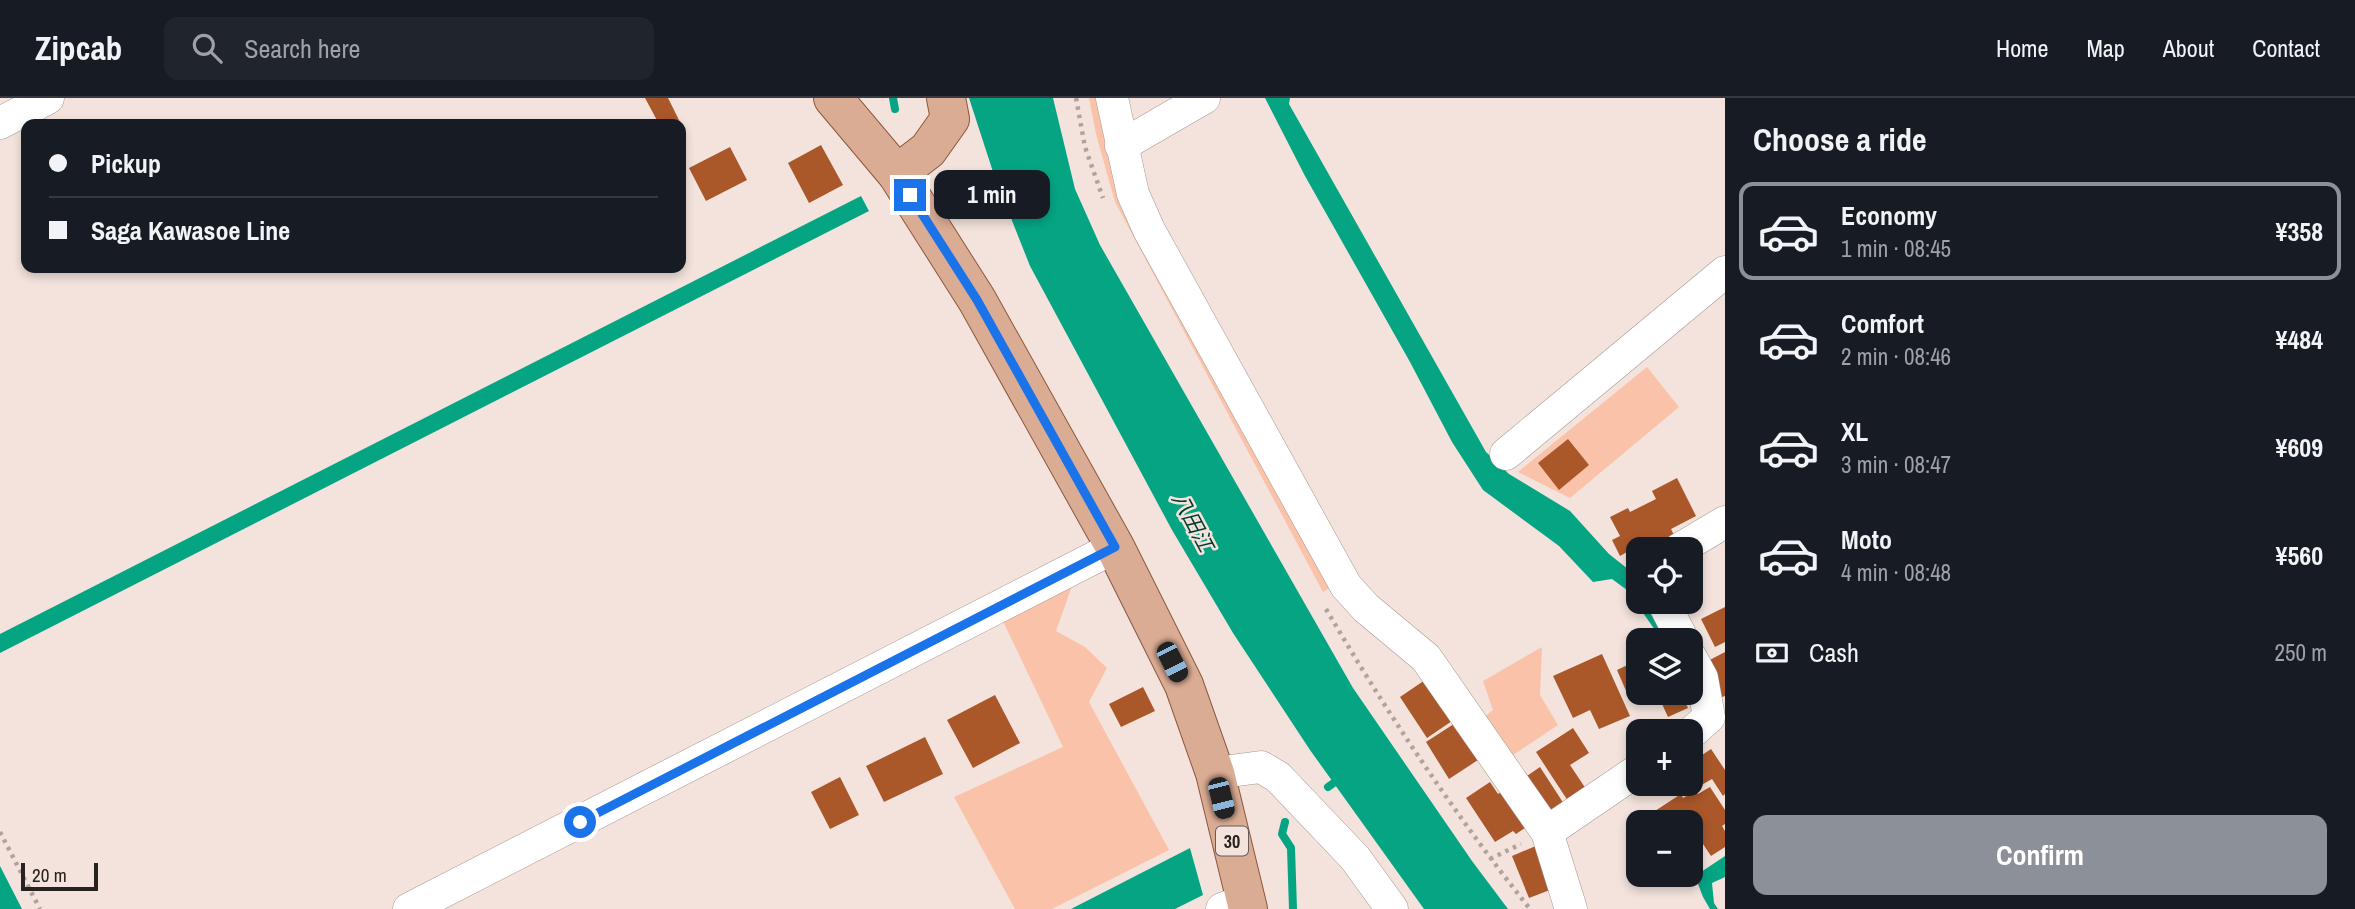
<!DOCTYPE html>
<html lang="en">
<head>
<meta charset="utf-8">
<style>
  :root { --surface:#171b24; --page:#20242c; --text:#f1f3f6; --muted:#9ea1a6; --line:#363941; --accent:#8c9099 }
  body { margin:0; font-family:"Archivo Narrow","Noto Sans JP",sans-serif; background:var(--page); color:var(--text); height:100vh; display:flex; flex-direction:column; font-size:26px; white-space:nowrap }
  * { box-sizing:border-box; margin:0 }
  p { font-size:23px; color:var(--muted) }
  .icon { flex:none; width:38px; height:38px; fill:none; stroke:currentColor; stroke-width:2; stroke-linecap:round; stroke-linejoin:round }
  .map { position:relative; flex:1; overflow:hidden }
  .details { display:flex; flex-direction:column; background:var(--surface); width:630px }
  .details>* { flex:none }
  .banner { position:absolute; left:21px; top:21px; width:665px; height:154px; border-radius:14px; box-shadow:0 4px 10px #0003; display:grid; align-content:center; height:154px; padding:0 28px; background:var(--surface) }
  .controls { position:absolute; left:1626px; top:439px; display:grid; gap:14px }
  .controls a { display:grid; place-items:center; width:77px; height:77px; border-radius:14px; background:var(--surface); box-shadow:0 4px 10px #0003; font-size:35px }
  .scale { position:absolute; left:21px; bottom:18px; width:77px; box-sizing:border-box; padding-left:7px; border:4px solid #27221f; border-top:0; font-size:19px; line-height:24px; white-space:nowrap; color:#27221f; -webkit-text-stroke:5px #f3e3dc; paint-order:stroke }
  .end { position:absolute; width:32px; height:32px; margin:-16px; border:9px solid #1a73e8; background:#fff; box-shadow:0 0 0 4px #fff }
  .from { border-radius:50% }
  .bubble { position:absolute; height:49px; border-radius:14px; background:var(--surface); box-shadow:0 4px 10px #0003; font-size:23px; font-weight:800; line-height:49px; text-align:center }
  .car { position:absolute; width:21px; height:42px; margin:-21px -10px; border-radius:9px; box-shadow:0 0 5px 2px #0007; background:linear-gradient(#222 24%,#8ab4d8 0 40%,#222 0 76%,#8ab4d8 0 86%,#222 0) }
  .banner b { display:flex; align-items:center; gap:24px; height:66px; font-size:26px }
  .banner b+b { border-top:2px solid var(--line) }
  .banner i { width:18px; height:18px; background:var(--text) }
  ul { padding:0; list-style:none }
  li { display:flex; align-items:center; gap:21px; height:98px; margin:0 14px 10px; padding:0 14px; border:4px solid transparent; border-radius:14px }
  li div { flex:1 }
  li b { display:block; font-size:26px }
  li em { font-style:normal; font-weight:800 }
  li.selected { border-color:var(--accent) }
  li>.icon { width:63px; height:63px; stroke-width:1.5 }
  h2 { padding:0 28px; font-size:32px; line-height:84px }
  .pay { display:flex; align-items:center; gap:18px; height:77px; padding:0 28px; font-size:26px }
  .pay p { margin-inline-start:auto }
  .cta { display:flex; gap:14px; margin-top:auto; padding:14px 28px }
  .cta a { flex:1; height:80px; border-radius:14px; background:var(--accent); color:#fff; font-size:28px; font-weight:800; line-height:80px; text-align:center }
  header { display:flex; align-items:center; gap:42px; box-sizing:border-box; height:98px; padding:0 35px; background:var(--surface); border-bottom:2px solid var(--line) }
  header strong { font-size:33px }
  nav { display:flex; gap:38px; margin-inline-start:auto; font-size:24px }
  .search { width:490px; height:63px; background:var(--page); display:flex; align-items:center; gap:18px; box-sizing:border-box; padding:0 24px; border-radius:14px; color:var(--muted); font-size:26px }
  main { display:flex; flex:1; min-height:0 }
  .map>svg:first-child { display:block }
</style>
</head>
<body>
<header>
<strong>Zipcab</strong>
<div class="search"><svg class="icon" aria-label="search" viewBox="0 0 24 24"><circle cx="10" cy="10" r="6"/><path d="M15 15l6 6"/></svg>Search here</div>
<nav><a>Home</a><a>Map</a><a>About</a><a>Contact</a></nav>
</header>
<main>
<div class="map">
<svg width="1725" height="811" viewBox="0 0 1725 811">
  <rect width="100%" height="100%" fill="#f3e3dc"/>
  <g fill="#fac2a8">
    <polygon points="1089,0 1101,0 1336,486 1323,494 1115,104 1096,36"/>
    <polygon points="1647,269 1679,309 1570,400 1518,374"/>
    <polygon points="1073,485 1056,533 1085,549 1107,570 1089,604 1169,752 1052,811 1015,811 954,699 1063,649 1001,519"/>
    <polygon points="1542,549 1540,597 1558,627 1507,661 1478,624 1493,612 1483,583"/>
  </g>
  <g fill="#05a584">
    <polygon points="969,0 1053,0 1075,91 1100,147 1353,590 1472,763 1508,811 1424,811 1310,652 1233,535 1172,432 1030,168 995,80"/>
    <polygon points="1265,0 1290,0 1289,6 1486,354 1509,376 1570,413 1609,456 1638,479 1638,504 1648,504 1673,542 1662,542 1627,492 1612,481 1593,484 1559,448 1483,392 1452,344 1410,264 1305,78"/>
    <polygon points="861,98 869,113 0,555 0,536"/>
    <polygon points="1190,750 1203,797 1175,811 1071,811"/>
    <polygon points="1725,758 1725,779 1712,785 1714,805 1718,811 1710,811 1703,799 1695,778"/>
    <polygon points="0,768 22,811 0,811"/>
  </g>
  <g fill="none" stroke-linecap="round" stroke-linejoin="round">
    <g stroke="#05a584" stroke-width="8">
      <polyline points="893,0 895,11"/>
      <polyline points="1328,689 1342,679"/>
      <polyline points="1285,724 1282,736 1291,750 1293,811"/>
    </g>
  </g>
  <g fill="#aa572a">
    <polygon points="645,0 668,0 681,26 659,26"/>
    <polygon points="821,47 843,87 809,105 788,65"/>
    <polygon points="730,49 747,82 706,103 689,70"/>
    <polygon points="1568,341 1589,367 1559,392 1538,365"/>
    <polygon points="1677,380 1696,418 1671,431 1674,437 1646,452 1641,446 1620,458 1612,442 1620,438 1610,419 1628,410 1630,414 1656,401 1652,393"/>
    <polygon points="1725,509 1725,544 1715,549 1701,521"/>
    <polygon points="1725,554 1725,598 1722,599 1704,565"/>
    <polygon points="1602,556 1630,618 1599,631 1590,612 1573,620 1553,578"/>
    <polygon points="1638,562 1638,595 1644,595 1630,602 1617,572"/>
    <polygon points="1425,582 1452,623 1427,640 1400,599"/>
    <polygon points="1143,589 1155,613 1121,629 1109,606"/>
    <polygon points="1657,595 1681,595 1688,610 1668,619"/>
    <polygon points="995,597 1020,645 973,670 947,622"/>
    <polygon points="1460,622 1484,658 1449,681 1426,644"/>
    <polygon points="1573,630 1589,655 1570,667 1586,691 1568,703 1536,654"/>
    <polygon points="925,639 943,676 884,704 866,668"/>
    <polygon points="1711,651 1725,672 1725,696 1723,698 1712,681 1698,689 1690,677 1690,665"/>
    <polygon points="1540,669 1564,706 1548,717 1524,680"/>
    <polygon points="840,679 859,717 830,731 811,694"/>
    <polygon points="1490,684 1498,696 1509,689 1532,725 1516,736 1513,733 1495,744 1466,700"/>
    <polygon points="1710,689 1725,712 1725,726 1722,728 1725,733 1725,749 1711,758 1703,746 1694,753 1697,757 1690,762 1690,724 1638,724 1681,696 1683,700 1696,693 1698,696"/>
    <polygon points="1538,747 1555,790 1529,800 1512,758"/>
  </g>
  <g fill="none" stroke-linecap="round" stroke-linejoin="round">
    <defs>
      <g id="minor">
        <polyline points="1112,0 1133,96 1149,132 1346,488 1366,510 1426,560 1547,734 1571,811"/>
        <polyline points="0,25 48,0"/>
        <polyline points="1121,48 1204,0"/>
        <polyline points="1506,356 1725,174"/>
        <polyline points="1678,452 1725,424"/>
        <polyline points="1663,504 1683,542"/>
        <polyline points="1690,558 1702,580 1709,619 1690,636"/>
        <polyline points="1215,675 1261,669 1278,679 1355,760 1392,811"/>
        <polyline points="1547,734 1638,672"/>
        <polyline points="409,811 1115,449"/>
        <polyline points="1222,811 1246,802"/>
      </g>
      <g id="major">
        <polyline points="833,0 897,76 977,202 1115,449 1184,587 1215,675 1248,811"/>
        <polyline points="897,76 928,52 950,21 946,0"/>
      </g>
    </defs>
    <use href="#minor" stroke="#a69891" stroke-width="33"/>
    <use href="#major" stroke="#8c573d" stroke-width="40"/>
    <g stroke="#b0a39e" stroke-width="4.5" stroke-dasharray="3.5 5" stroke-linecap="butt">
      <polyline points="1076,0 1085,49 1103,100"/>
      <path d="M1326 511C1387 615 1455 717 1530 811"/>
      <polyline points="0,734 40,811"/>
      <polyline points="1490,761 1521,746"/>
    </g>
    <use href="#minor" stroke="#fff" stroke-width="32"/>
    <use href="#major" stroke="#dbac94" stroke-width="38"/>
  </g>
  <g fill="none" stroke-linecap="round" stroke-linejoin="round">
    <polyline stroke="#1a73e8" stroke-width="9" points="580,724 1115,449 977,202 910,97"/>
  </g>
  <g text-anchor="middle" dominant-baseline="central" stroke-width="5" stroke-linejoin="round" paint-order="stroke">
    <rect fill="#f3e3dc" stroke="#645c58" stroke-width="2" x="1216" y="728.5" width="32" height="29" rx="5"/>
    <g font-size="18" font-weight="bold" fill="#27221f">
      <text x="1232" y="743">30</text>
    </g>
    <g font-size="21" font-style="italic" fill="#003c2e" stroke="#f3e3dc">
      <text transform="translate(1193 424) rotate(62)">八田江</text>
    </g>
  </g>
</svg>
<div class="controls">
<a><svg class="icon" aria-label="locate" viewBox="0 0 24 24"><circle cx="12" cy="12" r="6"/><path d="M12 2v4M12 18v4M2 12h4M18 12h4"/></svg></a>
<a><svg class="icon" aria-label="layers" viewBox="0 0 24 24"><path d="M12 4l9 5-9 5-9-5zM3 14l9 5 9-5"/></svg></a>
<a>+</a>
<a>−</a>
</div>
<div class="scale">20 m</div>
<i class="end from" style="left:580px;top:724px"></i>
<i class="end" style="left:910px;top:97px"></i>
<div class="bubble" style="left:934px;top:72px;width:116px">1 min</div>
<i class="car" style="left:1172px;top:564px;rotate:153deg"></i>
<i class="car" style="left:1221px;top:700px;rotate:166deg"></i>
<div class="banner">
<b><i class="from"></i>Pickup</b>
<b><i></i>Saga Kawasoe Line</b>
</div>
</div>
<section class="details">
<h2>Choose a ride</h2>
<ul>
<li class="selected"><svg class="icon" aria-label="car" viewBox="0 0 24 24"><path d="M5 17H2v-5l4-1 3-4h7l3 4 3 1v5h-3M9 17h6M6 11h13"/><circle cx="7" cy="17" r="2"/><circle cx="17" cy="17" r="2"/></svg><div><b>Economy</b><p>1 min · 08:45</p></div><em>¥358</em></li>
<li><svg class="icon" aria-label="car" viewBox="0 0 24 24"><path d="M5 17H2v-5l4-1 3-4h7l3 4 3 1v5h-3M9 17h6M6 11h13"/><circle cx="7" cy="17" r="2"/><circle cx="17" cy="17" r="2"/></svg><div><b>Comfort</b><p>2 min · 08:46</p></div><em>¥484</em></li>
<li><svg class="icon" aria-label="car" viewBox="0 0 24 24"><path d="M5 17H2v-5l4-1 3-4h7l3 4 3 1v5h-3M9 17h6M6 11h13"/><circle cx="7" cy="17" r="2"/><circle cx="17" cy="17" r="2"/></svg><div><b>XL</b><p>3 min · 08:47</p></div><em>¥609</em></li>
<li><svg class="icon" aria-label="car" viewBox="0 0 24 24"><path d="M5 17H2v-5l4-1 3-4h7l3 4 3 1v5h-3M9 17h6M6 11h13"/><circle cx="7" cy="17" r="2"/><circle cx="17" cy="17" r="2"/></svg><div><b>Moto</b><p>4 min · 08:48</p></div><em>¥560</em></li>
</ul>
<div class="pay"><svg class="icon" aria-label="cash" viewBox="0 0 24 24"><path d="M3 7h18v10H3z"/><circle cx="12" cy="12" r="2"/></svg>Cash<p>250 m</p></div>
<div class="cta"><a>Confirm</a></div>
</section>
</main>
</body>
</html>
